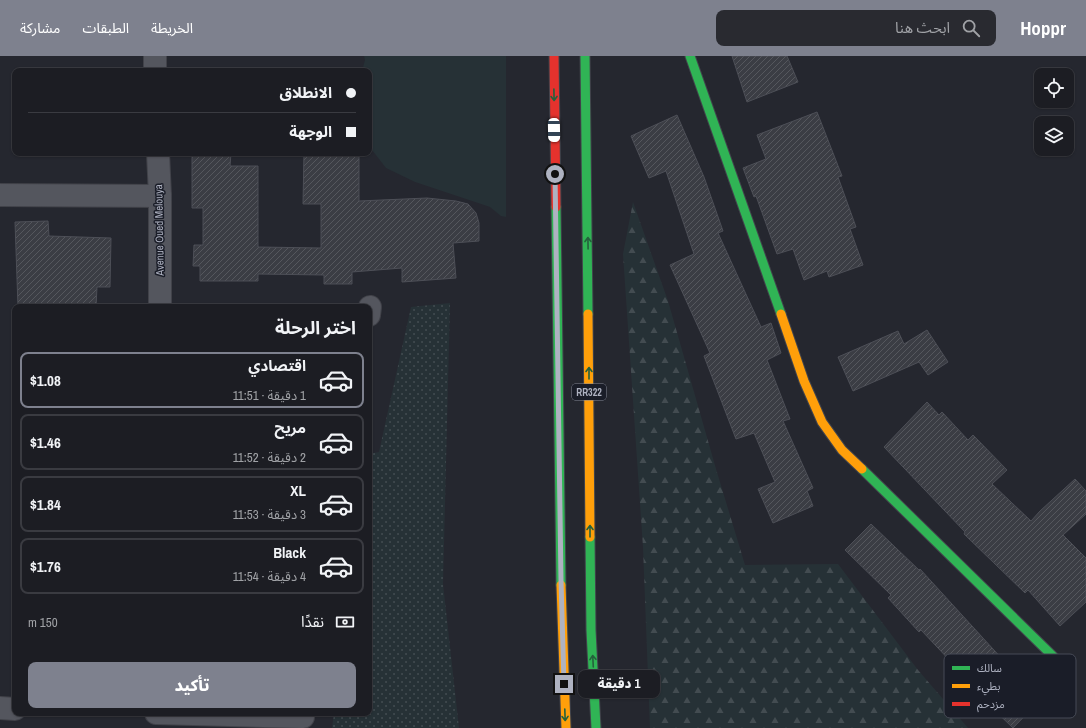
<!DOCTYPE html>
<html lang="ar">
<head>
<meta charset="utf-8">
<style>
  :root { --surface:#1c1d23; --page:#292a30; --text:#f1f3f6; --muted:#a0a2a6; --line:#3a3b41; --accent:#7e818e }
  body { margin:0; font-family:"Archivo Narrow","Noto Sans Arabic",sans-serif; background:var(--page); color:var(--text); direction:rtl; height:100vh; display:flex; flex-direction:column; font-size:15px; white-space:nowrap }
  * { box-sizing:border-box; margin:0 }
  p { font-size:13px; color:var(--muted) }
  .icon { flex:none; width:22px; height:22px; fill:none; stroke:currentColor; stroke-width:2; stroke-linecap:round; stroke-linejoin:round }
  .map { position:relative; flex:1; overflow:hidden; direction:ltr }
  .sheet { position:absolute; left:12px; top:248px; width:360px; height:412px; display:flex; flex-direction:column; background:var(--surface); border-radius:8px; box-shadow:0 1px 3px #0004,0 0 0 1px var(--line); direction:rtl }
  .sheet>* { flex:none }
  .banner { position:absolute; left:12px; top:12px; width:360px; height:88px; border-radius:8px; box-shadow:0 1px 3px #0004,0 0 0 1px var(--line); direction:rtl; display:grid; align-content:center; height:88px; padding:0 16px; background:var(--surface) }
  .tools { position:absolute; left:1034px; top:12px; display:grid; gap:8px }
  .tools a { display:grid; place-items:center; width:40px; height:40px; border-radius:8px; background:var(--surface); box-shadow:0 1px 3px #0004,0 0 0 1px var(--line); font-size:20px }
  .end { position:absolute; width:18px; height:18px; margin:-9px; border:5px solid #aeb2c1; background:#111; box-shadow:0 0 0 2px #111 }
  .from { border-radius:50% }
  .bubble { position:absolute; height:28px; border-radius:8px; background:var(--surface); box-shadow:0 1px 3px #0004,0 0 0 1px var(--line); font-size:13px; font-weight:800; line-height:28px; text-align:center; direction:rtl }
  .car { position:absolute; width:12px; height:24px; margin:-12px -6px; border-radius:5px; box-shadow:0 0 3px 1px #0007; background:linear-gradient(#fff 24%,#345 0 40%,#fff 0 76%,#345 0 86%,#fff 0) }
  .banner b { display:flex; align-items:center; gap:14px; height:38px; font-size:15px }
  .banner b+b { border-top:1px solid var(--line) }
  .banner i { width:10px; height:10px; background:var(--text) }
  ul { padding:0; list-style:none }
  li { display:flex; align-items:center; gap:12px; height:56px; margin:0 8px 6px; padding:0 8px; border:2px solid var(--line); border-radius:8px }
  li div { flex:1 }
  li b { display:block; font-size:15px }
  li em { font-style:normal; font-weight:800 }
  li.selected { border-color:var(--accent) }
  li>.icon { width:36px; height:36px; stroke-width:1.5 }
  h2 { padding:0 16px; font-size:18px; line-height:48px }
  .pay { display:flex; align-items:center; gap:10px; height:44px; padding:0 16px; font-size:15px }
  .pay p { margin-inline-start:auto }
  .button { display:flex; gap:8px; margin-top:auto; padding:8px 16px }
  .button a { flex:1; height:46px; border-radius:8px; background:var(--accent); color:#fff; font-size:16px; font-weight:800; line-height:46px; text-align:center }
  header { display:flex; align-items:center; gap:24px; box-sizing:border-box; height:56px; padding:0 20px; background:var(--accent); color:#fff }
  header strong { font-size:19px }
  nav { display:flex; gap:22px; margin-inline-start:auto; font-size:14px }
  .search { width:280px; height:36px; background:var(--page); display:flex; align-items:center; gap:10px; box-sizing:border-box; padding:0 14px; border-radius:8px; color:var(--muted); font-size:15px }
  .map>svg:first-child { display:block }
</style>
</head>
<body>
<header>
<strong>Hoppr</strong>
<div class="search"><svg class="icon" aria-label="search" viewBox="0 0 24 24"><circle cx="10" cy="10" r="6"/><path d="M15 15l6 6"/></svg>ابحث هنا</div>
<nav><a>الخريطة</a><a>الطبقات</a><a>مشاركة</a></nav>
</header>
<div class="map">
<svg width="1086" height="672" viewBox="0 0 1086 672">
  <defs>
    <pattern id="grass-dots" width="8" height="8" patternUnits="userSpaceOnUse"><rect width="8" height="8" fill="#263136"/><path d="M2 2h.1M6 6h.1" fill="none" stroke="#434c51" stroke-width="1.8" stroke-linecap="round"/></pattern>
    <pattern id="forest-firs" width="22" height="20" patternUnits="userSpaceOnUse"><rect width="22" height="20" fill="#263136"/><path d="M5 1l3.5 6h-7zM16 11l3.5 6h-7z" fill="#434c51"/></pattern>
    <pattern id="building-hatch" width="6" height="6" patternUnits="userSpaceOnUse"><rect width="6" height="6" fill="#3b3d44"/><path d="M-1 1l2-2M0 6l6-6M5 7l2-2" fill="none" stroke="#55575d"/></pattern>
  </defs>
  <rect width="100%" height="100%" fill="#25272f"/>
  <polygon fill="url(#grass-dots)" points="450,247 443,528 459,672 332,672 334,657 369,657 369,398 379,396 411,251"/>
  <polygon fill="url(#forest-firs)" points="633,146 668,245 716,413 745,509 838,508 918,614 968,672 650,672 643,491 623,198"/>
  <polygon fill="#263136" points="364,0 506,0 506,161 501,160 490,151 415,126 386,112 369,90 369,15 362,15 365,4"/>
  <g fill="url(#building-hatch)" stroke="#4d4f57">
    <polygon points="732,0 787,0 798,26 747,46"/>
    <polygon points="817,56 842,120 838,121 856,171 850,173 863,209 829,221 827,215 804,224 793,193 777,198 756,140 754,141 743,112 766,103 757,79"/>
    <polygon points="677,59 704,121 723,175 718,177 761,271 771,267 781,297 767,304 790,363 783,365 813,432 807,435 813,450 773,467 758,433 775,426 754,377 736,383 704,300 710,297 670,209 694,198 666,115 649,122 631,80"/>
    <polygon points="192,97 231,97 230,110 258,110 258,191 321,192 321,148 303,148 304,97 359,97 359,145 427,142 456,145 468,148 476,157 479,167 479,185 453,187 456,222 402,226 402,212 352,216 352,228 324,228 324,219 258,218 258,225 200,225 200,210 193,210 194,189 203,189 203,152 192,152"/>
    <polygon points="48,165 49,180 111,182 110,231 97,231 96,251 18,251 15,166"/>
    <polygon points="927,274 948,306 928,319 919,306 853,335 838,301 898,275 904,288"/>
    <polygon points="927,346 939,359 942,356 968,384 973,379 1007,414 992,428 1031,465 1040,455 1075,423 1086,435 1086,458 1063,479 1086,502 1086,546 1060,570 1028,534 1025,537 964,478 965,476 884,391"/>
    <polygon points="871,468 919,514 920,513 1014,616 1019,611 1046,638 1013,672 986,646 987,644 921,574 919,576 888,542 891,539 845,494"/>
  </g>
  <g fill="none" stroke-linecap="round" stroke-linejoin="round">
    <defs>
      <g id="street">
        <polyline points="155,0 155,15"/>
        <polyline points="158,97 160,140 160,251"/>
        <polyline points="0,139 160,140"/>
        <polyline points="369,259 370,251"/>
        <polyline points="0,652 15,653"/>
        <polyline points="156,657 303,661"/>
      </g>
      <g id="fast">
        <polyline points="585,0 588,258"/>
        <polyline points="690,0 781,258"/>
        <polyline points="556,151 561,529"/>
        <polyline points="862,413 1065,612"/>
        <polyline points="590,481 591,574 596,672"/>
      </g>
      <g id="slow">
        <polyline points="588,258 590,481"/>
        <polyline points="781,258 804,325 822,366 842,394 862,413"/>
        <polyline points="561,529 566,672"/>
      </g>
      <polyline id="jam" points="554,0 556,151"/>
    </defs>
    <use href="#street" stroke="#414249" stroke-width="24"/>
    <use href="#fast" stroke="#42444c" stroke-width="11"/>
    <use href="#slow" stroke="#42444c" stroke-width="11"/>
    <use href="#jam" stroke="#42444c" stroke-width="11"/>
    <use href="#street" stroke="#54565e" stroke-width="22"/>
    <use href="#fast" stroke="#30b455" stroke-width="9"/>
    <use href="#slow" stroke="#ff9f0a" stroke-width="9"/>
    <use href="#jam" stroke="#e5322d" stroke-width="9"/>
  </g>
  <defs><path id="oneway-shaft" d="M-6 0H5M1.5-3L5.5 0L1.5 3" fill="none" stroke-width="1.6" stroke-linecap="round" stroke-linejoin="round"/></defs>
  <g stroke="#24613c">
    <use href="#oneway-shaft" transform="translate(554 39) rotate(89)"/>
    <use href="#oneway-shaft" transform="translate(588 187) rotate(-91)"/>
    <use href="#oneway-shaft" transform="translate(589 317) rotate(-90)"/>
    <use href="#oneway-shaft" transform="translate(590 475) rotate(-90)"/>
    <use href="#oneway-shaft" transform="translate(593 605) rotate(-93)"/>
    <use href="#oneway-shaft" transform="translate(565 659) rotate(88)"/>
  </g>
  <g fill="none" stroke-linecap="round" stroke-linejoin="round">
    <polyline stroke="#aeb2c1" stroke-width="5" points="555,118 561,524 564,628"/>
  </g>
  <g text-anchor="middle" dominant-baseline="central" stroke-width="3" stroke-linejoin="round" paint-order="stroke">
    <rect fill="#1a1d28" stroke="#828593" stroke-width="1" x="572" y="328" width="34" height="16" rx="3"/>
    <g font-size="10" font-weight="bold" fill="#aeb2c1">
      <text x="589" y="336">RR322</text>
    </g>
    <g font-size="11" fill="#aeb2c1" stroke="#1a1d28">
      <text transform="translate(159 174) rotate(-91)">Avenue Oued Melouya</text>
    </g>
  </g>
  <rect x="944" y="598" width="132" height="64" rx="6" fill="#1a1d28" stroke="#464a56" stroke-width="1"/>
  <rect x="952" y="610" width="18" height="4" fill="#30b455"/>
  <rect x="952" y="628" width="18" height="4" fill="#ff9f0a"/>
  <rect x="952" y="646" width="18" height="4" fill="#e5322d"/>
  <g font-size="11" fill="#aeb2c1">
    <text x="977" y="616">سالك</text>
    <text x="977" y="634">بطيء</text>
    <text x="977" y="652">مزدحم</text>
  </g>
</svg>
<div class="tools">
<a><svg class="icon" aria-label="locate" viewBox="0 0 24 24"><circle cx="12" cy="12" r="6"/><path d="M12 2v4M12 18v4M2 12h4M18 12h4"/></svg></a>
<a><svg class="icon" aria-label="layers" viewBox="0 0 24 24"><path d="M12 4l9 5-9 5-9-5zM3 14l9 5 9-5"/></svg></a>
</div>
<i class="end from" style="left:555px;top:118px"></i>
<i class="end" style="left:564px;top:628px"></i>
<div class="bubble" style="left:578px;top:614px;width:82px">1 دقيقة</div>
<i class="car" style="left:554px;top:74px;rotate:179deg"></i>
<div class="banner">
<b><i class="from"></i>الانطلاق</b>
<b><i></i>الوجهة</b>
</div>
<section class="sheet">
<h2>اختر الرحلة</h2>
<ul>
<li class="selected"><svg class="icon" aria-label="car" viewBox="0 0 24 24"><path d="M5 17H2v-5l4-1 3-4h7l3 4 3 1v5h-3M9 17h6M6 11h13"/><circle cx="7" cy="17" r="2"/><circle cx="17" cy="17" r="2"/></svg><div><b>اقتصادي</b><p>1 دقيقة · 11:51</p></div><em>$1.08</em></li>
<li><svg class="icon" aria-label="car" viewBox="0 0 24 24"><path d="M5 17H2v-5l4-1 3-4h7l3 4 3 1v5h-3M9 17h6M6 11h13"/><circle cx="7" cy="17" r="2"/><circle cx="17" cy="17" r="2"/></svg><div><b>مريح</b><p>2 دقيقة · 11:52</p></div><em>$1.46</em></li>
<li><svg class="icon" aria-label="car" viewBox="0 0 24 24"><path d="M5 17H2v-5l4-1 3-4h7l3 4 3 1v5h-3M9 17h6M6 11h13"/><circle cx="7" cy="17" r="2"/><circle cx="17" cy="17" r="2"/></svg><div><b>XL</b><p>3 دقيقة · 11:53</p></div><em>$1.84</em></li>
<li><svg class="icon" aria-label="car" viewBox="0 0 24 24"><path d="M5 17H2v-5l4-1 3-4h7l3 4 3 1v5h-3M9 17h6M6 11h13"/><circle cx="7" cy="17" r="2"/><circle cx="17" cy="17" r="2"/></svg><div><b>Black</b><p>4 دقيقة · 11:54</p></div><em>$1.76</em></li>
</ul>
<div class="pay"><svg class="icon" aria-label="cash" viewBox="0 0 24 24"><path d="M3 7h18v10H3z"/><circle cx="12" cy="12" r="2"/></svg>نقدًا<p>150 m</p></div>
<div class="button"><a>تأكيد</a></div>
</section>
</div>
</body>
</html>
